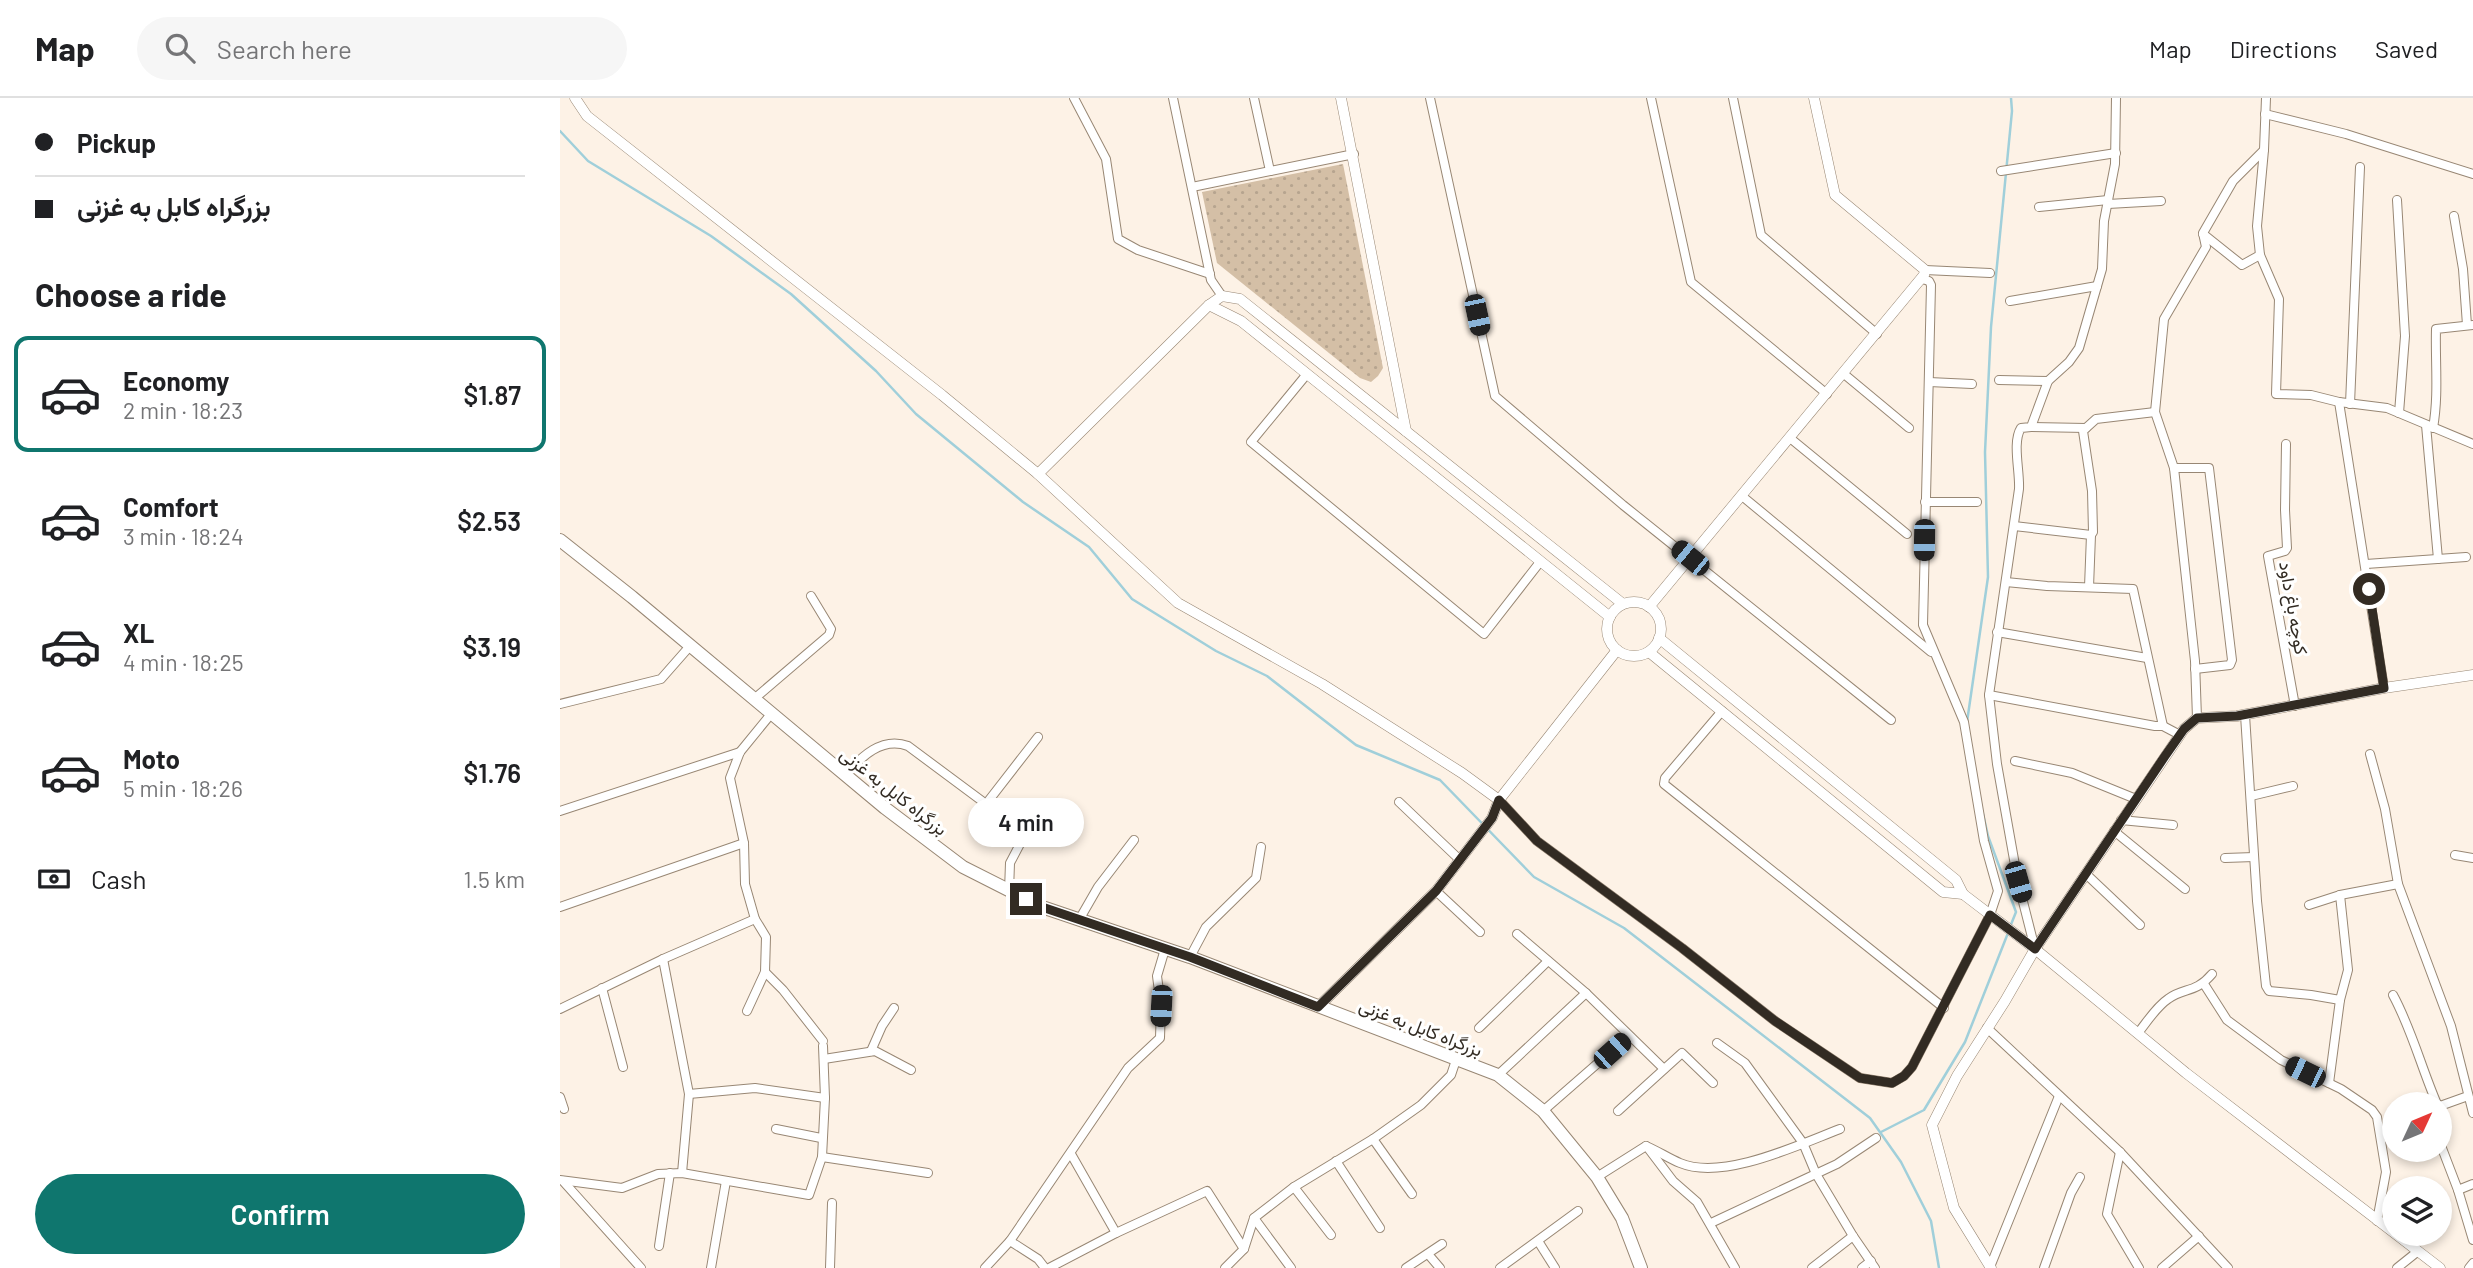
<!DOCTYPE html>
<html lang="en">
<head>
<meta charset="utf-8">
<style>
  :root { --surface:#fff; --page:#f6f6f6; --text:#202124; --muted:#757577; --line:#e0e0e0; --accent:#0f766e }
  body { margin:0; font-family:Barlow,Vazirmatn,sans-serif; background:var(--page); color:var(--text); height:100vh; display:flex; flex-direction:column; font-size:26px; white-space:nowrap }
  * { box-sizing:border-box; margin:0 }
  p { font-size:23px; color:var(--muted) }
  .icon { flex:none; width:38px; height:38px; fill:none; stroke:currentColor; stroke-width:2; stroke-linecap:round; stroke-linejoin:round }
  .map { position:relative; flex:1; overflow:hidden }
  .details { display:flex; flex-direction:column; background:var(--surface); width:560px }
  .details>* { flex:none }
  .hud { display:grid; align-content:center; height:154px; padding:0 35px; background:var(--surface) }
  .needle { width:46px; rotate:46deg }
  .fabs { position:absolute; left:1822px; top:994px; display:grid; gap:14px }
  .fabs a { display:grid; place-items:center; width:70px; height:70px; border-radius:50%; background:var(--surface); box-shadow:0 4px 10px #0003; font-size:35px }
  .end { position:absolute; width:32px; height:32px; margin:-16px; border:9px solid #322b23; background:#fff; box-shadow:0 0 0 4px #fff }
  .from { border-radius:50% }
  .bubble { position:absolute; height:49px; border-radius:24px; background:var(--surface); box-shadow:0 4px 10px #0003; font-size:23px; font-weight:600; line-height:49px; text-align:center }
  .car { position:absolute; width:21px; height:42px; margin:-21px -10px; border-radius:9px; box-shadow:0 0 5px 2px #0007; background:linear-gradient(#222 24%,#8ab4d8 0 40%,#222 0 76%,#8ab4d8 0 86%,#222 0) }
  .hud b { display:flex; align-items:center; gap:24px; height:66px; font-size:26px }
  .hud b+b { border-top:2px solid var(--line) }
  .hud i { width:18px; height:18px; background:var(--text) }
  ul { padding:0; list-style:none }
  li { display:flex; align-items:center; gap:21px; height:116px; margin:0 14px 10px; padding:0 21px; border:4px solid transparent; border-radius:14px }
  li div { flex:1 }
  li b { display:block; font-size:26px }
  li em { font-style:normal; font-weight:600 }
  li.selected { border-color:var(--accent) }
  li>.icon { width:63px; height:63px; stroke-width:1.5 }
  h2 { padding:0 35px; font-size:32px; line-height:84px }
  .pay { display:flex; align-items:center; gap:18px; height:77px; padding:0 35px; font-size:26px }
  .pay p { margin-inline-start:auto }
  .action { display:flex; gap:14px; margin-top:auto; padding:14px 35px }
  .action a { flex:1; height:80px; border-radius:42px; background:var(--accent); color:#fff; font-size:28px; font-weight:600; line-height:80px; text-align:center }
  header { display:flex; align-items:center; gap:42px; box-sizing:border-box; height:98px; padding:0 35px; background:var(--surface); border-bottom:2px solid var(--line) }
  header strong { font-size:33px }
  nav { display:flex; gap:38px; margin-inline-start:auto; font-size:24px }
  .search { width:490px; height:63px; background:var(--page); display:flex; align-items:center; gap:18px; box-sizing:border-box; padding:0 24px; border-radius:38px; color:var(--muted); font-size:26px }
  main { display:flex; flex:1; min-height:0 }
  .map>svg:first-child { display:block }
</style>
</head>
<body>
<header>
<strong>Map</strong>
<div class="search"><svg class="icon" aria-label="search" viewBox="0 0 24 24"><circle cx="10" cy="10" r="6"/><path d="M15 15l6 6"/></svg>Search here</div>
<nav><a>Map</a><a>Directions</a><a>Saved</a></nav>
</header>
<main>
<section class="details">
<div class="hud">
<b><i class="from"></i>Pickup</b>
<b><i></i>بزرگراه کابل به غزنی</b>
</div>
<h2>Choose a ride</h2>
<ul>
<li class="selected"><svg class="icon" aria-label="car" viewBox="0 0 24 24"><path d="M5 17H2v-5l4-1 3-4h7l3 4 3 1v5h-3M9 17h6M6 11h13"/><circle cx="7" cy="17" r="2"/><circle cx="17" cy="17" r="2"/></svg><div><b>Economy</b><p>2 min · 18:23</p></div><em>$1.87</em></li>
<li><svg class="icon" aria-label="car" viewBox="0 0 24 24"><path d="M5 17H2v-5l4-1 3-4h7l3 4 3 1v5h-3M9 17h6M6 11h13"/><circle cx="7" cy="17" r="2"/><circle cx="17" cy="17" r="2"/></svg><div><b>Comfort</b><p>3 min · 18:24</p></div><em>$2.53</em></li>
<li><svg class="icon" aria-label="car" viewBox="0 0 24 24"><path d="M5 17H2v-5l4-1 3-4h7l3 4 3 1v5h-3M9 17h6M6 11h13"/><circle cx="7" cy="17" r="2"/><circle cx="17" cy="17" r="2"/></svg><div><b>XL</b><p>4 min · 18:25</p></div><em>$3.19</em></li>
<li><svg class="icon" aria-label="car" viewBox="0 0 24 24"><path d="M5 17H2v-5l4-1 3-4h7l3 4 3 1v5h-3M9 17h6M6 11h13"/><circle cx="7" cy="17" r="2"/><circle cx="17" cy="17" r="2"/></svg><div><b>Moto</b><p>5 min · 18:26</p></div><em>$1.76</em></li>
</ul>
<div class="pay"><svg class="icon" aria-label="cash" viewBox="0 0 24 24"><path d="M3 7h18v10H3z"/><circle cx="12" cy="12" r="2"/></svg>Cash<p>1.5 km</p></div>
<div class="action"><a>Confirm</a></div>
</section>
<div class="map">
<svg width="1913" height="1170" viewBox="0 0 1913 1170">
  <defs>
    <pattern id="park-dots" width="8" height="8" patternUnits="userSpaceOnUse" patternTransform="scale(1.75)"><rect width="8" height="8" fill="#d4bfa6"/><path d="M2 2h.1M6 6h.1" fill="none" stroke="#b6a48f" stroke-width="1.8" stroke-linecap="round"/></pattern>
  </defs>
  <rect width="100%" height="100%" fill="#fdf2e6"/>
  <polygon fill="url(#park-dots)" points="783,66 823,270 818,278 811,284 800,280 657,165 642,94"/>
  <g fill="none" stroke-linecap="round" stroke-linejoin="round">
    <g stroke="#a0cfda" stroke-width="2.5">
      <polyline points="0,33 28,63 151,138 231,196 316,273 356,316 463,404 529,449 572,501 656,553 707,578 796,647 880,682 974,779 1064,830 1310,1020 1341,1064 1371,1123 1379,1170"/>
      <polyline points="1407,624 1428,479 1425,354 1431,229 1452,13 1451,0"/>
      <polyline points="1423,716 1428,738 1456,814 1450,829"/>
      <polyline points="1321,1034 1364,1012 1405,944 1448,835"/>
    </g>
    <defs>
      <g id="minor">
        <polyline points="514,0 546,61 558,141 578,152 650,176"/>
        <polyline points="613,0 651,182 662,198"/>
        <polyline points="694,0 710,73"/>
        <polyline points="870,0 935,298 1063,407 1331,622"/>
        <polyline points="1091,0 1131,184 1267,296"/>
        <polyline points="1173,0 1201,137 1317,236"/>
        <polyline points="1705,16 1786,36 1913,76"/>
        <polyline points="1704,52 1697,128 1700,157 1719,201 1716,296 1751,297 1779,304 1827,310 1913,346"/>
        <polyline points="1441,73 1556,55"/>
        <polyline points="632,89 794,56"/>
        <polyline points="1837,102 1845,238 1839,315"/>
        <polyline points="1548,106 1601,103"/>
        <polyline points="1479,109 1548,102"/>
        <polyline points="1894,118 1903,171 1907,227"/>
        <polyline points="1643,136 1682,167 1700,157"/>
        <polyline points="1365,172 1430,175"/>
        <polyline points="1450,203 1537,188"/>
        <polyline points="747,276 691,344 924,536 980,464"/>
        <polyline points="1284,276 1349,330"/>
        <polyline points="1439,282 1488,283"/>
        <polyline points="1369,284 1412,286"/>
        <polyline points="1779,304 1824,590"/>
        <polyline points="1790,306 1800,69"/>
        <polyline points="1866,327 1878,461"/>
        <polyline points="1471,329 1526,330 1536,321 1595,314"/>
        <path d="M1873 330C1879 296 1875 264 1876 231L1913 227"/>
        <polyline points="1230,340 1347,436"/>
        <polyline points="1726,346 1725,412 1727,450 1725,453 1708,458 1735,608"/>
        <polyline points="1614,370 1649,370 1672,562 1670,567 1635,571"/>
        <polyline points="1182,398 1371,554"/>
        <polyline points="1365,404 1417,404"/>
        <polyline points="1454,428 1531,437 1533,434 1532,393 1523,333 1526,330"/>
        <polyline points="1806,466 1906,459"/>
        <polyline points="1446,484 1487,488 1573,491 1603,628"/>
        <polyline points="1529,489 1531,437"/>
        <polyline points="1437,534 1587,560"/>
        <polyline points="1429,597 1595,628 1603,628 1620,637"/>
        <polyline points="194,601 269,537 271,531 251,498"/>
        <polyline points="0,606 101,581 130,548"/>
        <polyline points="1162,613 1105,680 1104,686 1384,910"/>
        <polyline points="1685,617 1697,803 1706,888 1709,893 1751,897 1780,902"/>
        <polyline points="1637,620 1635,563 1614,370 1595,314 1604,221 1646,149 1643,135 1673,83 1704,52 1706,0"/>
        <polyline points="1810,656 1825,711 1838,786 1891,928 1913,1015"/>
        <polyline points="1455,663 1512,675 1576,701"/>
        <path d="M285 677C301 659 322 638 348 648L426 706 461 736 460 746 450 765 449 793"/>
        <polyline points="1691,698 1733,688"/>
        <polyline points="939,702 977,743 1122,850 1215,923 1300,980 1332,985 1344,978 1352,969 1430,817 1438,793 1424,743 1404,624 1363,527 1371,187 1369,183 1362,181"/>
        <polyline points="839,704 900,762"/>
        <polyline points="426,706 478,639"/>
        <polyline points="0,713 180,654"/>
        <polyline points="1561,722 1613,727"/>
        <polyline points="1554,733 1625,791"/>
        <polyline points="1895,757 1913,760"/>
        <polyline points="1665,760 1694,759"/>
        <polyline points="1526,776 1580,827"/>
        <polyline points="876,793 920,834"/>
        <polyline points="1749,807 1780,797 1838,786"/>
        <polyline points="0,809 184,745"/>
        <polyline points="519,822 538,789 574,742"/>
        <polyline points="957,836 1026,895 1104,971"/>
        <path d="M1475 851 1458 784 1437 666 1429 597 1459 391C1460 373 1452 344 1461 330L1471 329 1488 283 1509 264 1519 250 1542 171 1544 123 1555 66 1556 0"/>
        <polyline points="630,859 646,829 696,780 701,749"/>
        <polyline points="103,861 129,996 122,1075"/>
        <polyline points="205,874 223,892 263,943"/>
        <polyline points="1644,886 1667,922 1721,962 1781,991 1812,1012 1817,1019 1826,1074 1817,1123"/>
        <polyline points="42,890 63,969"/>
        <path d="M1833 897C1852 932 1861 969 1877 1006"/>
        <polyline points="0,911 103,861 195,821"/>
        <polyline points="187,913 205,874 206,839 195,821 185,786 184,745 170,680 180,654 211,616"/>
        <polyline points="919,930 988,863"/>
        <polyline points="1427,930 1560,1054 1668,1170"/>
        <path d="M1578 935C1587 924 1596 909 1608 901 1624 889 1635 896 1652 876"/>
        <polyline points="1157,945 1185,965 1243,1045 1256,1076 1293,1138 1315,1170"/>
        <polyline points="311,953 322,928 334,910"/>
        <polyline points="264,961 315,953 351,972"/>
        <polyline points="938,977 1026,895"/>
        <polyline points="1769,985 1780,902 1788,872 1780,797"/>
        <polyline points="129,996 195,990 265,1000"/>
        <polyline points="0,999 4,1011"/>
        <polyline points="1880,1008 1908,998"/>
        <polyline points="983,1013 1069,938"/>
        <polyline points="1058,1013 1122,955 1153,985"/>
        <polyline points="1880,1016 1880,1019"/>
        <polyline points="216,1031 261,1040"/>
        <polyline points="813,1041 852,1096"/>
        <polyline points="1880,1045 1898,1092 1913,1142"/>
        <path d="M1086 1048C1098 1053 1108 1060 1120 1065 1163 1083 1238 1047 1280 1031"/>
        <polyline points="1088,1050 1113,1083 1137,1104 1175,1170"/>
        <polyline points="1560,1054 1547,1116 1579,1170"/>
        <polyline points="511,1056 556,1135"/>
        <polyline points="262,1059 368,1075"/>
        <polyline points="776,1063 820,1130"/>
        <polyline points="1037,1079 1086,1048"/>
        <polyline points="0,1082 62,1090 98,1076 122,1075 249,1097 262,1059 265,1000 263,948"/>
        <polyline points="3,1083 81,1170"/>
        <polyline points="734,1089 771,1137"/>
        <polyline points="1898,1092 1913,1086"/>
        <polyline points="694,1120 731,1170"/>
        <polyline points="1151,1125 1277,1066 1316,1040"/>
        <polyline points="450,1143 478,1161 485,1170"/>
        <polyline points="978,1143 995,1170"/>
        <polyline points="99,1148 110,1075"/>
        <polyline points="868,1156 880,1170"/>
        <polyline points="1430,1169 1499,998"/>
        <polyline points="151,1170 166,1083"/>
        <polyline points="270,1170 272,1105"/>
        <polyline points="425,1170 450,1143 568,970 600,940 601,908 597,878 605,851"/>
        <polyline points="489,1170 556,1135 647,1093 684,1151"/>
        <polyline points="665,1170 684,1151 694,1120 734,1089 813,1041 861,1007 891,977 896,962"/>
        <polyline points="846,1170 882,1146"/>
        <polyline points="940,1170 1018,1113"/>
        <polyline points="1252,1170 1293,1138"/>
        <polyline points="1302,1170 1311,1163"/>
        <polyline points="1484,1170 1511,1095 1520,1079"/>
        <polyline points="1602,1170 1639,1138"/>
        <polyline points="1837,1170 1857,1154"/>
        <polyline points="1909,1170 1913,1165"/>
      </g>
      <g id="tertiary">
        <polyline points="15,0 27,18 382,297 478,376 618,505 762,586 902,675 939,702"/>
        <polyline points="781,0 846,333"/>
        <polyline points="649,207 681,223 1050,519"/>
        <polyline points="478,376 649,207 662,198 680,201 1063,506"/>
        <circle cx="1074" cy="531" r="27"/>
        <polyline points="1089,509 1364,177 1365,172 1275,97 1254,0"/>
        <polyline points="1099,540 1396,782 1403,796 1475,851 1626,975 1880,1170"/>
        <polyline points="1089,554 1383,794 1403,796"/>
        <polyline points="758,909 876,793 932,720 939,702 1057,552"/>
        <polyline points="1431,1170 1394,1110 1372,1027 1397,978 1445,903 1475,851 1624,631 1637,620 1677,618 1824,590 1913,577"/>
      </g>
      <polyline id="trunk" points="0,442 72,499 325,710 403,769 482,809 630,859 938,977 983,1013 1037,1079 1062,1120 1081,1170"/>
    </defs>
    <use href="#minor" stroke="#988774" stroke-width="10"/>
    <use href="#tertiary" stroke="#988774" stroke-width="11"/>
    <use href="#trunk" stroke="#988774" stroke-width="14"/>
    <use href="#minor" stroke="#fff" stroke-width="8"/>
    <use href="#tertiary" stroke="#fff" stroke-width="10"/>
    <use href="#trunk" stroke="#fff" stroke-width="12"/>
  </g>
  <g fill="none" stroke-linecap="round" stroke-linejoin="round">
    <polyline stroke="#322b23" stroke-width="9" points="466,801 482,809 630,859 758,909 876,793 932,720 939,702 977,743 1122,850 1215,923 1300,980 1332,985 1344,978 1352,969 1430,817 1475,851 1605,658 1624,631 1637,620 1677,618 1824,590 1809,491"/>
  </g>
  <g text-anchor="middle" dominant-baseline="central" stroke-width="6" stroke-linejoin="round" paint-order="stroke">
    <g font-size="18" fill="#322b23" stroke="#fff">
      <text transform="translate(1734 510) rotate(80)">کوچه باغ داود</text>
      <text transform="translate(334 693) rotate(38)">بزرگراه کابل به غزنی</text>
      <text transform="translate(861 929) rotate(21)">بزرگراه کابل به غزنی</text>
    </g>
  </g>
</svg>
<div class="fabs">
<a><svg class="needle" viewBox="-14 -14 28 28"><path d="M0-13l5 13h-10z" fill="#e53935"/><path d="M0 13l5-13h-10z" fill="#757577"/></svg></a>
<a><svg class="icon" aria-label="layers" viewBox="0 0 24 24"><path d="M12 4l9 5-9 5-9-5zM3 14l9 5 9-5"/></svg></a>
</div>
<i class="end from" style="left:1809px;top:491px"></i>
<i class="end" style="left:466px;top:801px"></i>
<div class="bubble" style="left:408px;top:700px;width:116px">4 min</div>
<i class="car" style="left:917px;top:217px;rotate:168deg"></i>
<i class="car" style="left:1364px;top:442px;rotate:181deg"></i>
<i class="car" style="left:1130px;top:460px;rotate:309deg"></i>
<i class="car" style="left:1458px;top:784px;rotate:164deg"></i>
<i class="car" style="left:601px;top:908px;rotate:183deg"></i>
<i class="car" style="left:1052px;top:953px;rotate:48deg"></i>
<i class="car" style="left:1745px;top:974px;rotate:296deg"></i>
</div>
</main>
</body>
</html>
